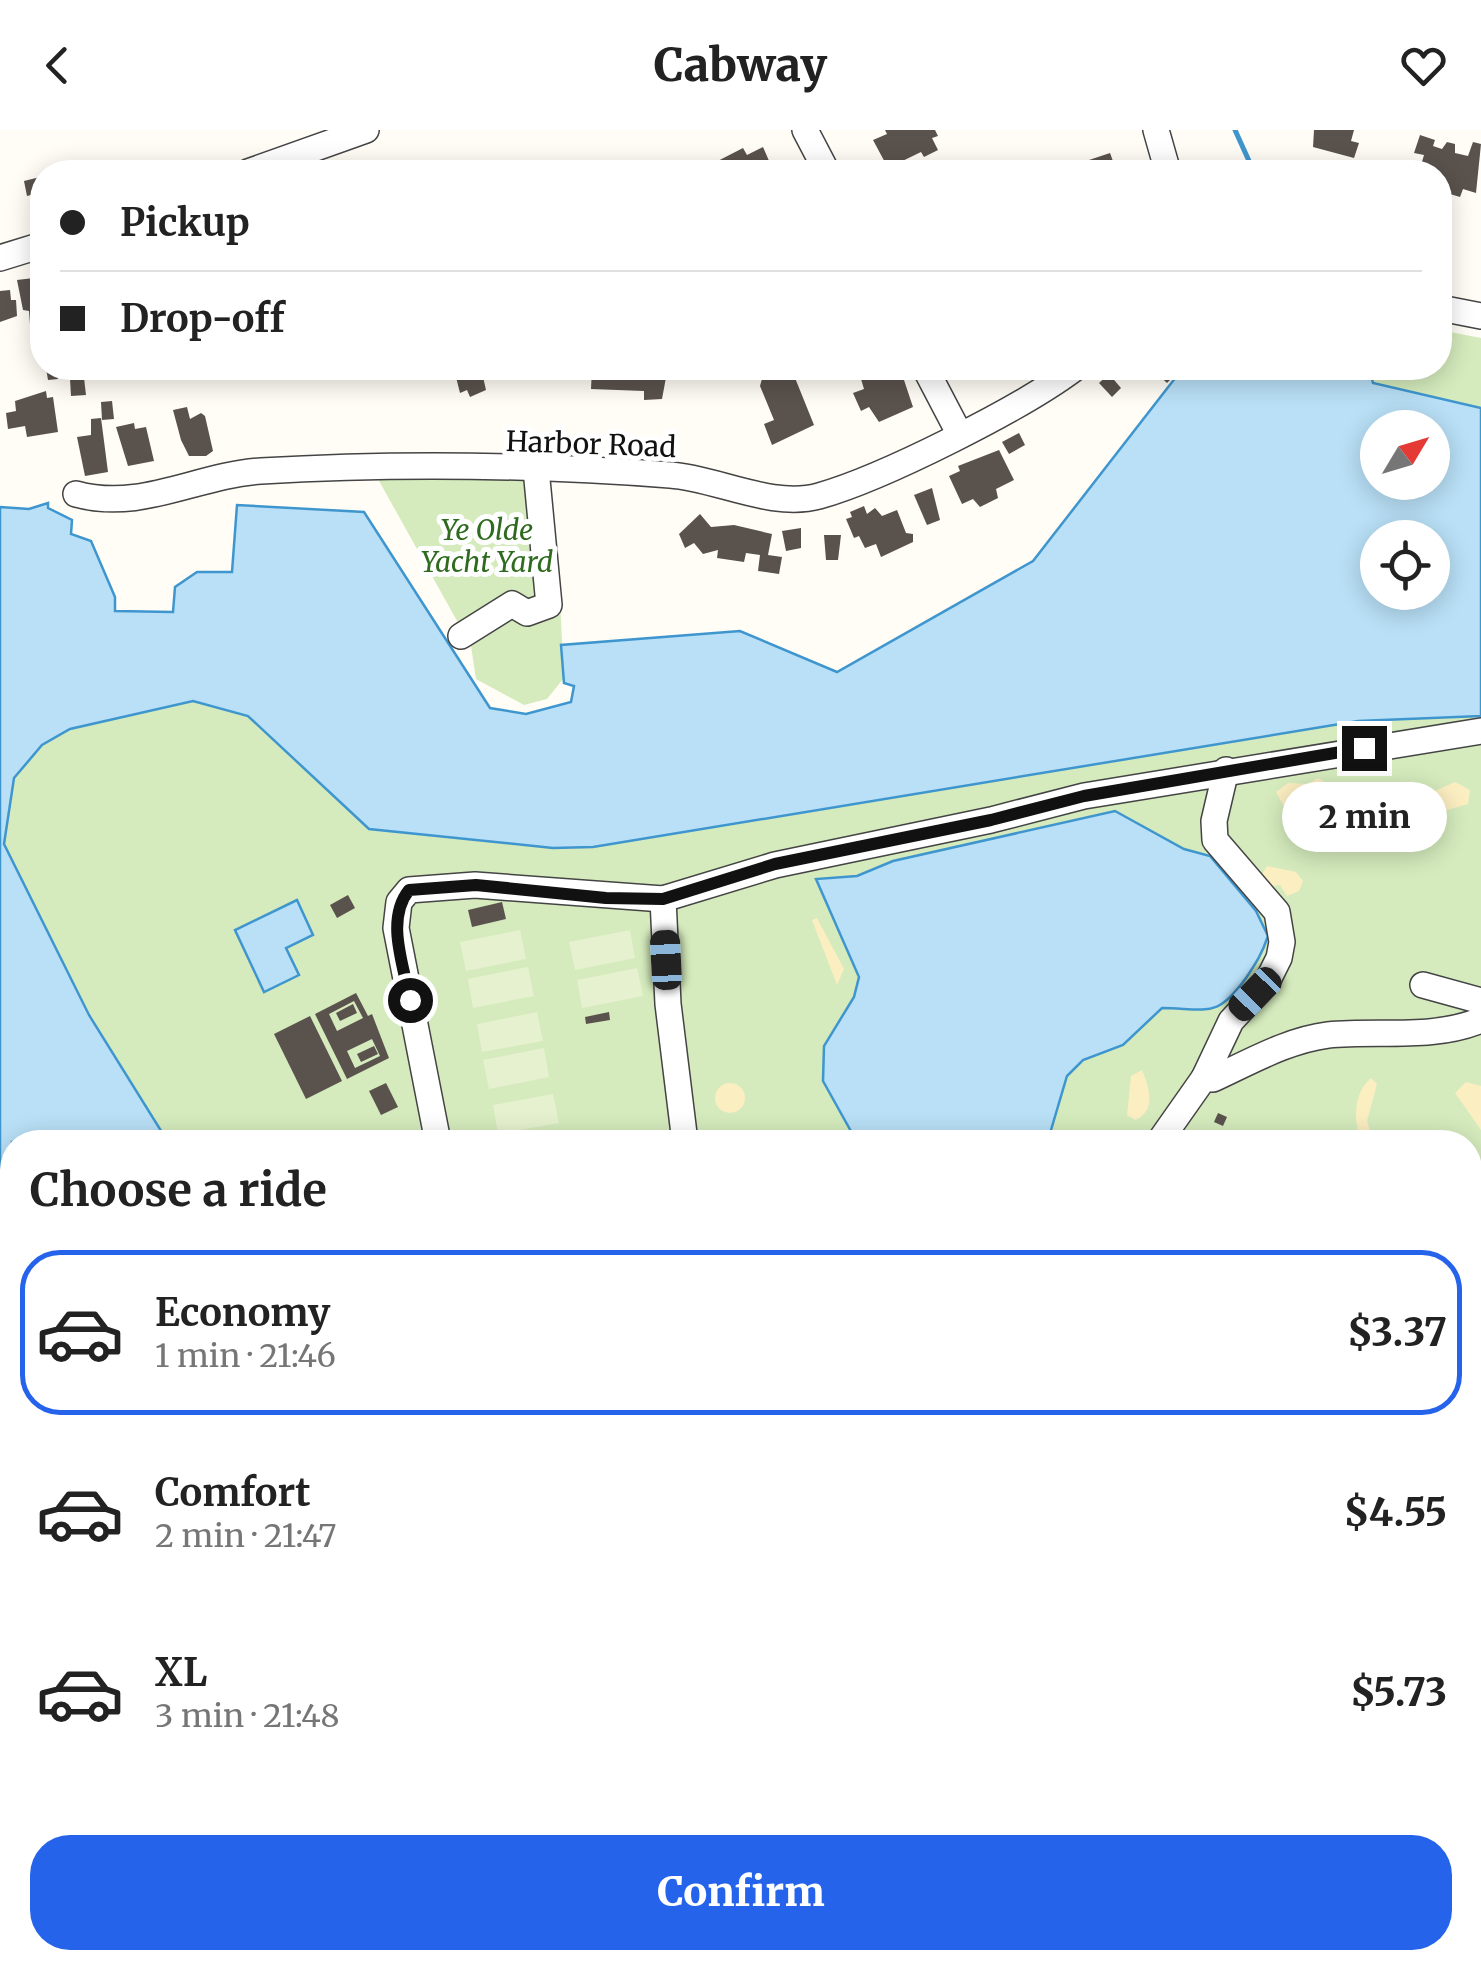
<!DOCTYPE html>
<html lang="en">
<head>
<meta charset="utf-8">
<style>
  :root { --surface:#fff; --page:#f2f2f2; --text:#222; --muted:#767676; --line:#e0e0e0; --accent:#2563eb }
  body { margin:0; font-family:Merriweather,serif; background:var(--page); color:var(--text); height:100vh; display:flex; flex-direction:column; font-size:38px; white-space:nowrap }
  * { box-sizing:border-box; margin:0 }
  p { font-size:32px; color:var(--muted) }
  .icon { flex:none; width:55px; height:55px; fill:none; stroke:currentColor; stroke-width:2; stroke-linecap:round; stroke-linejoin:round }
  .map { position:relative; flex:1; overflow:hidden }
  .details { position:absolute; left:0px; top:1000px; width:1482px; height:840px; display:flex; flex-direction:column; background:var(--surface); border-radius:40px 40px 0 0; box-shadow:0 5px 25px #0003 }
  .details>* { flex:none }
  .hud { position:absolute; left:30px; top:30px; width:1422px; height:220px; border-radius:40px; box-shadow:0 5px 25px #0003; display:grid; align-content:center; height:220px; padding:0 30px; background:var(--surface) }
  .needle { width:65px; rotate:52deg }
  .buttons { position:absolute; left:1360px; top:280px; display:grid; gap:20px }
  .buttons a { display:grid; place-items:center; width:90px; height:90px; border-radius:50%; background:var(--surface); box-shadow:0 5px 25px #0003; font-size:50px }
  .end { position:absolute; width:45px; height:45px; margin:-22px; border:12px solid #111; background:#fff; box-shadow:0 0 0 5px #fff }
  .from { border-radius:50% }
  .bubble { position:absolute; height:70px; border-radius:35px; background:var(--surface); box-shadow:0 5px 25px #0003; font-size:32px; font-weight:800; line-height:70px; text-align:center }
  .car { position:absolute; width:30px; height:60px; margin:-30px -15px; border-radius:12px; box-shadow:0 0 8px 2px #0007; background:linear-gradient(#222 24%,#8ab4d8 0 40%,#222 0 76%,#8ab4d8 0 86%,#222 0) }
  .hud b { display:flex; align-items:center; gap:35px; height:95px; font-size:38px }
  .hud b+b { border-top:2px solid var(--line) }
  .hud i { width:25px; height:25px; background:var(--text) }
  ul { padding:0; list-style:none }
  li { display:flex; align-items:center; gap:30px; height:165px; margin:0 20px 15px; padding:0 10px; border:5px solid transparent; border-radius:40px }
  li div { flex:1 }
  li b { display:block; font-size:38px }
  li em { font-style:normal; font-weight:800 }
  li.selected { border-color:var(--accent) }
  li>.icon { width:90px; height:90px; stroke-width:1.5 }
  h2 { padding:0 30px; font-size:45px; line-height:120px }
  .primary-button { display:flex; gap:20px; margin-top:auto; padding:20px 30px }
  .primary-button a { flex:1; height:115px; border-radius:40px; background:var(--accent); color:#fff; font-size:40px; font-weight:800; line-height:115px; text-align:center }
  header { display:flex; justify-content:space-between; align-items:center; height:130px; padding:0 30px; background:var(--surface); font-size:45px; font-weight:800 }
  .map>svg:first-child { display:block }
</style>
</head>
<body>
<header><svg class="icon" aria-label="back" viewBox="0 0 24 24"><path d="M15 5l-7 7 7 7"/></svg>Cabway<svg class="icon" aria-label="heart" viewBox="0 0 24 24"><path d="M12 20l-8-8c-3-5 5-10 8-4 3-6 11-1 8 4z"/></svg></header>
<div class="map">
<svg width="1481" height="1840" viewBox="0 0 1481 1840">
  <rect width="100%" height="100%" fill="#fffdf5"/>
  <g fill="#d5ebbd">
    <polygon points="1440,200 1481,208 1481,278 1373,253 1369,238 1440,238"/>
    <polygon points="539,347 560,472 564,548 547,569 524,575 476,549 471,516 378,349"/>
    <polygon points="193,570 248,585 369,699 553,718 593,717 1358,591 1481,586 1481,1840 554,1840 552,1828 1470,1828 1470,1012 168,1012 89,885 4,714 14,648 42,615 70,599"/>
  </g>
  <g fill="#fbeec1">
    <polygon points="1318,648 1338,660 1336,683 1322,698 1296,699 1276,662 1288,653 1308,654"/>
    <polygon points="1455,652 1470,660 1468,674 1433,684 1426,673 1430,663"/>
    <polygon points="1267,736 1296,742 1303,751 1299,761 1287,766 1280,755 1271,756 1260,748"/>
    <polygon points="817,788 844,839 837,855 812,790"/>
    <path d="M1142 940C1149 957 1157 981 1135 990L1127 985 1131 946Z"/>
    <path d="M1371 948 1377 954 1367 991 1374 1012H1362C1353 992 1353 963 1371 948Z"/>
    <polygon points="1466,952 1481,956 1481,1000 1455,963"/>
    <circle cx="730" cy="968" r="15"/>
    <polygon points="1470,1368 1481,1374 1481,1430 1470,1417"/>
  </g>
  <g fill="#e6f2cf">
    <polygon points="520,800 526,829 466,841 460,812"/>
    <polygon points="630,800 635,828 575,840 569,812"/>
    <polygon points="528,837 534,866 473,878 468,849"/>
    <polygon points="637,838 643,866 582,878 577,850"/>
    <polygon points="537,882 543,911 482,922 477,894"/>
    <polygon points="544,918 549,947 489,959 483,930"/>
    <polygon points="553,964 559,993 498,1004 493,975"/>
  </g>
  <g fill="#b9e0f7" stroke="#3f96cf" stroke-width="2.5" fill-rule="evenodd">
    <path d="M1183 238H1369L1373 253 1481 278V586L1358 591 593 717 553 718 369 699 248 586 193 571 70 599 42 615 14 648 4 714 89 885 168 1012H12V1828H552L554 1840H0V377L29 379 48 373V378L72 390 71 404 91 411 115 467V481L173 482 175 457 197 442H232L237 375 364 382 490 578 526 584 571 572 574 556 564 553 561 515 740 501 837 542 1033 431ZM1378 298H1432V352H1378ZM1378 408H1432V462H1378Z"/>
    <path d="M1115 681 1184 719 1210 726 1256 781 1268 806C1262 824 1256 833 1246 848 1217 888 1210 879 1162 878L1123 915 1083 930 1067 946 1051 1000 1053 1012H857L823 951 824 916 854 867 859 847 816 749 857 746 893 731Z"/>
    <polygon points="297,770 313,805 286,818 299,845 264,862 235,800"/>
    <polygon points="1470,1442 1472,1474 1481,1489 1481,1573 1470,1567"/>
  </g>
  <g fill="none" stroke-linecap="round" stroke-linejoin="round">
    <polyline stroke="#3f96cf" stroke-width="5" points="1235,0 1254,42"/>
  </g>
  <g fill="#5a524d" fill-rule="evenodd">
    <polygon points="885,0 935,0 938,6 932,8 938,20 924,27 921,22 888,38 873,10 887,4"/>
    <polygon points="1314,0 1354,0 1351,11 1359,13 1354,28 1313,17"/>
    <polygon points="1420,5 1435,10 1433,16 1442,19 1447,12 1455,14 1455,23 1468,26 1473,12 1481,14 1476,63 1463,59 1460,67 1440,61 1440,42 1419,42 1424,25 1414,23"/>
    <polygon points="763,17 773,40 768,42 711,42 708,36 743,18 747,25"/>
    <polygon points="1110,23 1117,42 1075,42 1074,35"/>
    <polygon points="1052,34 1056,42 1032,42"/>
    <polygon points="40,47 42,62 27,66 24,51"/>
    <polygon points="42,147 42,198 40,199 30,194 29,181 23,180 17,150"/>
    <polygon points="10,160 11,170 16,170 17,186 0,192 0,161"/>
    <polygon points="46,238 55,238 58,249 48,250"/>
    <polygon points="180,238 207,238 208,239 181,244"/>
    <polygon points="242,238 280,238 280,243 242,247"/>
    <polygon points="481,238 486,260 470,267 467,260 460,263 454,239"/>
    <polygon points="592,238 606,238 606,244 644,242 643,238 671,238 671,242 667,242 662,269 644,270 644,261 591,259"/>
    <polygon points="765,238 791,238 814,295 772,315 764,294 774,290 760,256"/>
    <polygon points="879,238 900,238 913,277 879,292 869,277 861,281 853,263 864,259 861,249"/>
    <polygon points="1151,238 1182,238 1167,253"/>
    <polygon points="1109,244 1121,258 1112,267 1099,253"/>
    <polygon points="84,248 86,265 71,266 70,249"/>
    <polygon points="46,261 47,268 53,267 58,302 27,307 25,296 8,299 6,283 16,281 15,271"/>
    <polygon points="112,271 114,289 102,290 101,272"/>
    <polygon points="187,277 190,289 201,283 205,286 213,321 206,326 189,326 181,310 173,280"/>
    <polygon points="101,288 108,342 85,346 77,307 91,305 91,289"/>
    <polygon points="134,293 135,299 146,297 154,331 128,336 116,297"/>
    <polygon points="1019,303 1025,315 1009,324 1002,312"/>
    <polygon points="999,320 1014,350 996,359 998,368 980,377 973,369 962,374 949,346 960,341 958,336"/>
    <polygon points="932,358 940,390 927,395 914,365"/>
    <polygon points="864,376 867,384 875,378 882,386 897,380 906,403 913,404 913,412 881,427 876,414 865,418 859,406 854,408 846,389 852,387 850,382"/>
    <polygon points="700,384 711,397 734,395 772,404 768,425 782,427 779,444 758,441 760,425 746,423 744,432 717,428 718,420 703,424 694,413 685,418 679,404"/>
    <polygon points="801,398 801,418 786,421 782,401"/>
    <polygon points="824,405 841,405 838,430 826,430"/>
    <circle cx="525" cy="430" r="8"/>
    <polygon points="348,765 355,778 337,788 330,775"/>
    <polygon points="502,772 506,789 472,797 468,780"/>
    <path d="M356 863 368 886 372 884 389 928 347 949 315 884ZM354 871 363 888 337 901 329 884ZM372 909 380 926 355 938 347 921Z"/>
    <polygon points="353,874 357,883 340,891 336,883"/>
    <polygon points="609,882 610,890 586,894 585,887"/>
    <polygon points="310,886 342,951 306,969 274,904"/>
    <polygon points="374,916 378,924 361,932 357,924"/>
    <polygon points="386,953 398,977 381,985 369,961"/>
    <polygon points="1218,983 1227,987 1223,996 1214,992"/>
  </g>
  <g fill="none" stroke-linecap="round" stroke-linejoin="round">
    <defs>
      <g id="minor">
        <polyline points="805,0 827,42"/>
        <polyline points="1156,0 1168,42"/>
        <polyline points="248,42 366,0"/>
        <polyline points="0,128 42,115"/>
        <polyline points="1440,178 1481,186"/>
        <polyline points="925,238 959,303"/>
        <path d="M76 364C141 382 197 345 261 341 394 333 537 335 670 345 716 348 772 379 819 366 883 348 1022 278 1075 238"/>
        <polyline points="461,506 512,474 527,483 549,475 536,339"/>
        <polyline points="663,769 668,874 685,1012"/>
        <polyline points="1423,855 1481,871"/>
        <path d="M1204 948 1213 949C1250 932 1288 910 1328 905 1378 900 1434 910 1481 890"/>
        <polyline points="438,1012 396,798 399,772 409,760 475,755 663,769 775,735 991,690 1084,666 1481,601"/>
        <polyline points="1159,1012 1204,948 1231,891 1267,852 1279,828 1282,812 1277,782 1215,710 1214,691 1226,640"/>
        <polyline points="1470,1708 1481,1701"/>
        <polyline points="703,1828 705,1840"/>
        <polyline points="814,1828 814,1829"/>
        <polyline points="987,1828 989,1840"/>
        <polyline points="1147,1835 1150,1840"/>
        <polyline points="1285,1840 1312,1833 1362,1839"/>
      </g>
    </defs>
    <use href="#minor" stroke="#444" stroke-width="28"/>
    <use href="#minor" stroke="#fff" stroke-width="25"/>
  </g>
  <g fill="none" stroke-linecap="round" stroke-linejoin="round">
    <path stroke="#111" stroke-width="12" d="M410 870C404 836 385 790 409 760L476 755 606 768 663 769 775 734 991 690 1084 666 1364 618"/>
  </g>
  <g text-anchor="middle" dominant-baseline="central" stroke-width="10" stroke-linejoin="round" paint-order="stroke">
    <g font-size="28" fill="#111" stroke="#fff">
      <text transform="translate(591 314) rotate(2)">Harbor Road</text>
    </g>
    <g font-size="28" font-style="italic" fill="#2f6b1f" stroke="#fff">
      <text x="487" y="400">Ye Olde<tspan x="487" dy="32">Yacht Yard</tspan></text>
    </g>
  </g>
</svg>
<div class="buttons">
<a><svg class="needle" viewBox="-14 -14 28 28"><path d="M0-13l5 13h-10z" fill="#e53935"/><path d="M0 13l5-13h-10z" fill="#767676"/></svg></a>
<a><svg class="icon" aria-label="locate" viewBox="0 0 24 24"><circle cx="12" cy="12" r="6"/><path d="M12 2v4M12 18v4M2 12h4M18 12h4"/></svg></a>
</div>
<i class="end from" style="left:410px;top:870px"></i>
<i class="end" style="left:1364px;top:618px"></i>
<div class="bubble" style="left:1282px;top:652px;width:165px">2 min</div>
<i class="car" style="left:666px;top:830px;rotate:357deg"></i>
<i class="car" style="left:1255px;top:864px;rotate:224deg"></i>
<div class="hud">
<b><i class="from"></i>Pickup</b>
<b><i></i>Drop-off</b>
</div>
<section class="details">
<h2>Choose a ride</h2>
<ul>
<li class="selected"><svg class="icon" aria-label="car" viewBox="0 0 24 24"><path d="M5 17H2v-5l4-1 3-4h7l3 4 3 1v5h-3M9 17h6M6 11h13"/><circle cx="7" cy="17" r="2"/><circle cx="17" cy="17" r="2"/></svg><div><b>Economy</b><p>1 min · 21:46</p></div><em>$3.37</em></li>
<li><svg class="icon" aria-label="car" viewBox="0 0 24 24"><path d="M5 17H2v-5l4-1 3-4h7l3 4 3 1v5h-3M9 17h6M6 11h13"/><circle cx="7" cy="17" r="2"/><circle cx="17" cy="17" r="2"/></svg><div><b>Comfort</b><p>2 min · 21:47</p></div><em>$4.55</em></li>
<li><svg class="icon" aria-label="car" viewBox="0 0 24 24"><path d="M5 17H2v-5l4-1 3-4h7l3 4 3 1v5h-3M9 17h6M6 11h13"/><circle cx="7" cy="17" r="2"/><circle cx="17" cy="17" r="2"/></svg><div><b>XL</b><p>3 min · 21:48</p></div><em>$5.73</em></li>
</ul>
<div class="primary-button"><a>Confirm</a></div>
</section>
</div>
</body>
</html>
